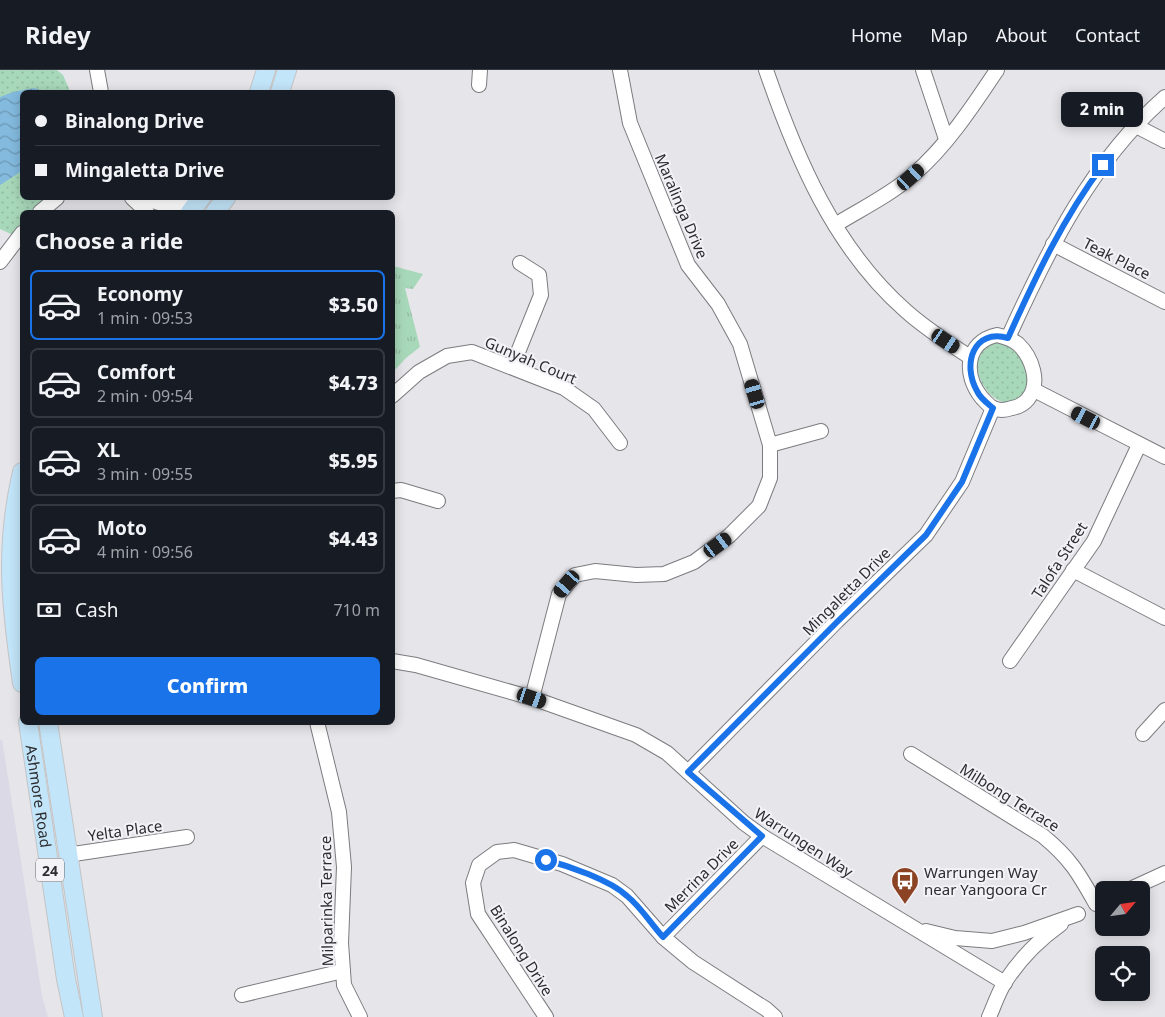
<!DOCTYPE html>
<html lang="en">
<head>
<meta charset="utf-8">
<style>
  :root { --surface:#171b24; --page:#20242c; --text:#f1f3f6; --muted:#9ea1a6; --line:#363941; --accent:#1a73e8 }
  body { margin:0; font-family:"Noto Sans",sans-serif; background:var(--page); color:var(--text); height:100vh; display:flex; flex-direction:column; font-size:19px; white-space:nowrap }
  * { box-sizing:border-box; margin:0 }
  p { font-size:16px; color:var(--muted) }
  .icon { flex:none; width:28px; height:28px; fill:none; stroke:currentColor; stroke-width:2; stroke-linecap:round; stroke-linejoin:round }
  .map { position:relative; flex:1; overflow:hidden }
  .drawer { position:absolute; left:20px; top:140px; width:375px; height:515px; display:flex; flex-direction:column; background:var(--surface); border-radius:8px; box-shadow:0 2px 12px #0003 }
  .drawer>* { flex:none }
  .banner { position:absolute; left:20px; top:20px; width:375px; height:110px; border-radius:8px; box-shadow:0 2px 12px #0003; display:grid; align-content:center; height:110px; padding:0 15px; background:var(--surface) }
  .needle { width:32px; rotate:61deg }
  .tools { position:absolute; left:1095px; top:811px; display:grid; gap:10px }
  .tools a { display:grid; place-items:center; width:55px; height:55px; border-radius:8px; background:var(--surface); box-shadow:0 2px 12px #0003; font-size:25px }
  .end { position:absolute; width:22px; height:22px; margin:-11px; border:6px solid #1a73e8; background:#fff; box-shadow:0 0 0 2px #fff }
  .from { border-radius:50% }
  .bubble { position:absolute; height:35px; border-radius:8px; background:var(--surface); box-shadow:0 2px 12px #0003; font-size:16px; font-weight:800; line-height:35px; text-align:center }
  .car { position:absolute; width:15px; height:30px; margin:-15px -8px; border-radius:6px; box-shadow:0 0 4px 1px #0007; background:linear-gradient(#222 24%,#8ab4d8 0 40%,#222 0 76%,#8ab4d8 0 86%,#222 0) }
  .banner b { display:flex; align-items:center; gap:18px; height:48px; font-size:19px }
  .banner b+b { border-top:1px solid var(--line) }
  .banner i { width:12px; height:12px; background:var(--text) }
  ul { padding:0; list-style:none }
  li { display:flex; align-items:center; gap:15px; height:70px; margin:0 10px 8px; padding:0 5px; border:2px solid var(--line); border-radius:8px }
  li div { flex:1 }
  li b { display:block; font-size:19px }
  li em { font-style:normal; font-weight:800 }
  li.on { border-color:var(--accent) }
  li>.icon { width:45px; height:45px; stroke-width:1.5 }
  h2 { padding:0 15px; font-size:22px; line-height:60px }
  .pay { display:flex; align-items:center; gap:12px; height:55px; padding:0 15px; font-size:19px }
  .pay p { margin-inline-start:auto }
  .action { display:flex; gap:10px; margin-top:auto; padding:10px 15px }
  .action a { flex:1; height:58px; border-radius:8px; background:var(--accent); color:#fff; font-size:20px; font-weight:800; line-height:58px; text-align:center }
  header { display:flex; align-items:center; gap:30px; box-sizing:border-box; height:70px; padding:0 25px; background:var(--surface); border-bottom:1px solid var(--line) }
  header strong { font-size:24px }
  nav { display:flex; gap:28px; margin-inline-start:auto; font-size:18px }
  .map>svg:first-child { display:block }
</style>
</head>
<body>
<header>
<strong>Ridey</strong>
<nav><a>Home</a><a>Map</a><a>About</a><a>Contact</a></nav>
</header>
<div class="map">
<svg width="1165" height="947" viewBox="0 0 1165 947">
  <defs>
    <pattern id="grass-dots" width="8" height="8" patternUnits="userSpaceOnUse" patternTransform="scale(1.25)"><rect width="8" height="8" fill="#a8d8ba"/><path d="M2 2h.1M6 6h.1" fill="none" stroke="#91baa0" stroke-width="1.8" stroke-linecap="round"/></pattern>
    <pattern id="park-tufts" width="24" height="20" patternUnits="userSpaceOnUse" patternTransform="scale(1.25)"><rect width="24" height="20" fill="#a8d8ba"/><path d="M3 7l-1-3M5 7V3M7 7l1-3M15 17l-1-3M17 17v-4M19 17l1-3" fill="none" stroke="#91baa0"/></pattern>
    <pattern id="water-waves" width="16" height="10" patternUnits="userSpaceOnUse" patternTransform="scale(1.25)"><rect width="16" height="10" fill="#83bade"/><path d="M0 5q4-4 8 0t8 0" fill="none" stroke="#6c98b4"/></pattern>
  </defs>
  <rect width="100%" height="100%" fill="#e6e5ea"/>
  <polygon fill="#dbd9e5" points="2,669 42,926 48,947 0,947 0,671"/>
  <g fill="url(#grass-dots)">
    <polygon points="0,0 57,0 63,5 70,21 22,22 22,128 46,128 31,142 22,142 22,153 13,165 0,159"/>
    <path d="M995 273C1016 273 1036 300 1026 320 1006 362 949 291 995 273Z"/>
  </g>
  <polygon fill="url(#park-tufts)" points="393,196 423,204 413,219 405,218 420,277 406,288 393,302"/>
  <polygon fill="url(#water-waves)" points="34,18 46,22 22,22 22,101 0,115 0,27 13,22"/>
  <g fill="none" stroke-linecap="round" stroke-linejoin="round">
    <defs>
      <g id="minor">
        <polyline points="97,0 101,22"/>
        <path d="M766 0C796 87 834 178 906 241 925 258 948 273 970 287"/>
        <polyline points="923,0 946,69"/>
        <polyline points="479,15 480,0"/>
        <polyline points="1136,56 1165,71"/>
        <polyline points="132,128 147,142"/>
        <path d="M149 129C166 138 179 135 195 128"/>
        <polyline points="40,142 57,128"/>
        <path d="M835 155C861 139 890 125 913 105 946 77 973 36 997 0"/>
        <polyline points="1053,174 1165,232"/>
        <polyline points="0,192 22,163"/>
        <path d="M997 265C1005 267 1012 269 1018 274 1032 287 1041 313 1028 329 1024 334 1018 337 1012 338 1006 340 999 341 993 338 989 336 985 331 982 328 963 305 965 272 997 265Z"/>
        <path d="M1008 268C1048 180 1091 92 1165 27"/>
        <polyline points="512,297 541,225 539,205 520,193"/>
        <polyline points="1034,320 1165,387"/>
        <polyline points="392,326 419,302 447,286 472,282 564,318 594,339 620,373"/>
        <polyline points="770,375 821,361"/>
        <polyline points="392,421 401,420 438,431"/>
        <polyline points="1073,500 1165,548"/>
        <polyline points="392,591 416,595 532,628 636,665 667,683 744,753 762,766 1005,913"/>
        <polyline points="1010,591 1094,471 1139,375"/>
        <polyline points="532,628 559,524 575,505 595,501 636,505 664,504 694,492 729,466 759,436 770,408 770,375 740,274 718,234 688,195 630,53 620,0"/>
        <polyline points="317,652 339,742 344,797 341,873 344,915 360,947"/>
        <polyline points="1143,664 1165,640"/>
        <path d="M911 684 1043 766C1071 789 1079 804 1096 834"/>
        <polyline points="688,702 837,551 926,465 962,412 993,338"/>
        <polyline points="67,785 187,767"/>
        <polyline points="1128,820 1165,803"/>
        <polyline points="926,861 955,868 992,871 1024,863 1078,844"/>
        <polyline points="663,867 762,766"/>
        <polyline points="242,925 343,901"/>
        <polyline points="546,947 478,844 473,813 479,795 497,782 514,780 562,794 612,815 627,826 663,867 693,892 766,939 775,947"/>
        <path d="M989 947C994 936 998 923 1005 912 1019 890 1040 869 1061 854"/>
      </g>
      <g id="major">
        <polyline points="259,22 266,0"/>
        <polyline points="280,22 287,0"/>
        <polyline points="190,142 201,128"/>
        <polyline points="215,142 226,128"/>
        <path d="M22 402C4 479 11 537 22 613"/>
        <path id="s1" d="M28 652 66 909 74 947"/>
        <polyline points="48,652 93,947"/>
      </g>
    </defs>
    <use href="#minor" stroke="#7c7b7f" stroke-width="16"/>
    <use href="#major" stroke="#c4c4c5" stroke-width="20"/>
    <use href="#minor" stroke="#fff" stroke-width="14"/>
    <use href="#major" stroke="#c3e5f9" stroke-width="18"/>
  </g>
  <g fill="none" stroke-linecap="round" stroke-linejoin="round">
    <path stroke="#1a73e8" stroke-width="6" d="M546 790C569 796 610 810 627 826 641 837 651 854 663 867L762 766 688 702 837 552 926 465 962 412 993 338C987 333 980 328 977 321 962 295 973 258 1008 268 1035 208 1063 148 1103 95"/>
  </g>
  <defs>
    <symbol id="bus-pin" viewBox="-11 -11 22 30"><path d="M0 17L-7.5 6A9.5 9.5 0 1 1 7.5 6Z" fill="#8b4323" stroke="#f3f2f7"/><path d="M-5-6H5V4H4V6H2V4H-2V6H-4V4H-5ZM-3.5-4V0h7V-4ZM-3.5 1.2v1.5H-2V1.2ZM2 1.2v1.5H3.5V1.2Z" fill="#fff"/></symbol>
  </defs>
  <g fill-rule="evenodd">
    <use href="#bus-pin" x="889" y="795" width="32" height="43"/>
  </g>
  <g text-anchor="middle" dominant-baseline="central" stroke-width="4" stroke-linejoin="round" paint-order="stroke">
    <rect fill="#f3f2f7" stroke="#68686b" stroke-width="1" x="36" y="788.5" width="28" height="23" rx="4"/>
    <g font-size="14" font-weight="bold" fill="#2d2d2f">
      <text x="50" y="800">24</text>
    </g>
    <g font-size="15" fill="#2d2d2f" stroke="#f3f2f7">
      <text transform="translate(682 136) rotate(67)">Maralinga Drive</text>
      <text transform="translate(1117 188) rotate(27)">Teak Place</text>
      <text transform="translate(531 290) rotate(23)">Gunyah Court</text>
      <text transform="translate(1059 490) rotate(-57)">Talofa Street</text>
      <text transform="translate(846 521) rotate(-45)">Mingaletta Drive</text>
      <text stroke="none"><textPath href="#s1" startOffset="75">Ashmore Road</textPath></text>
      <text transform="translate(1010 727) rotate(32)">Milbong Terrace</text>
      <text transform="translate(125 760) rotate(-8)">Yelta Place</text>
      <text transform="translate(804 772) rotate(33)">Warrungen Way</text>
      <text transform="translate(701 805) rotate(-45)">Merrina Drive</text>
      <text transform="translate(326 831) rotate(-91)">Milparinka Terrace</text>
      <text transform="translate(522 880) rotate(58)">Binalong Drive</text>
    </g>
    <g font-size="15" fill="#2d2d2f" stroke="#f3f2f7" text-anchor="start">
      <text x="924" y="802">Warrungen Way<tspan x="924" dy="17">near Yangoora Cr</tspan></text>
    </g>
  </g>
</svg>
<div class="tools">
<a><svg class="needle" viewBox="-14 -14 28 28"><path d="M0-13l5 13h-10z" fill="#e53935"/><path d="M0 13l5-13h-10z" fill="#9ea1a6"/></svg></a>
<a><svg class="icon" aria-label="locate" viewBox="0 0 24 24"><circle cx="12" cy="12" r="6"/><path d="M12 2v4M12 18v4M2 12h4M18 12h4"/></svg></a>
</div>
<i class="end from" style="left:546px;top:790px"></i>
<i class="end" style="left:1103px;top:95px"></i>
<div class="bubble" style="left:1061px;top:22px;width:82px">2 min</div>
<i class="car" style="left:911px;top:107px;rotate:48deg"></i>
<i class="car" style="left:946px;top:271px;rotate:124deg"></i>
<i class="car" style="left:755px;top:324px;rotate:343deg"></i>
<i class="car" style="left:1086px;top:348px;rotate:297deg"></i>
<i class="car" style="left:718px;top:475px;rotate:54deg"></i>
<i class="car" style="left:567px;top:514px;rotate:221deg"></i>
<i class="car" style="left:532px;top:628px;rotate:109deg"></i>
<div class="banner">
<b><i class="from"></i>Binalong Drive</b>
<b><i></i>Mingaletta Drive</b>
</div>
<section class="drawer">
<h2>Choose a ride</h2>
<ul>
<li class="on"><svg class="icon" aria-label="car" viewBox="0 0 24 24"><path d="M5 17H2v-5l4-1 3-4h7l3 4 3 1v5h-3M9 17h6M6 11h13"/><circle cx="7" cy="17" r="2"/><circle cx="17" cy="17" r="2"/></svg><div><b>Economy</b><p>1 min · 09:53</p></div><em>$3.50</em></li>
<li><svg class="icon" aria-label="car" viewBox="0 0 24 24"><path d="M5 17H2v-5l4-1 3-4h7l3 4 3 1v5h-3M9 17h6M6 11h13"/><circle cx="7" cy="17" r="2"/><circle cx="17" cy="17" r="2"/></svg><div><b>Comfort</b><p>2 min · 09:54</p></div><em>$4.73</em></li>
<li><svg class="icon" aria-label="car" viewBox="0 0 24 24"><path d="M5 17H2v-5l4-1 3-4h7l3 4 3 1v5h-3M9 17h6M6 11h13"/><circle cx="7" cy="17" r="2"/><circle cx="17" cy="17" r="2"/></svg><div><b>XL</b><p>3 min · 09:55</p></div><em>$5.95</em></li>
<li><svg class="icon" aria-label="car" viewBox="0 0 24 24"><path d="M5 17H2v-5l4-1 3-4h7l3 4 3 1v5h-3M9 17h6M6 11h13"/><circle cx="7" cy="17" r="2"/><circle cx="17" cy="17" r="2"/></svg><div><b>Moto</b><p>4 min · 09:56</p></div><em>$4.43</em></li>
</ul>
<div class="pay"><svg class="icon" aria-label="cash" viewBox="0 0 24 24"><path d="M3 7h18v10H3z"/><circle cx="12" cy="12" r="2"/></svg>Cash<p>710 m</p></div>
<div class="action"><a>Confirm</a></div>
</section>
</div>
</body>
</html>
